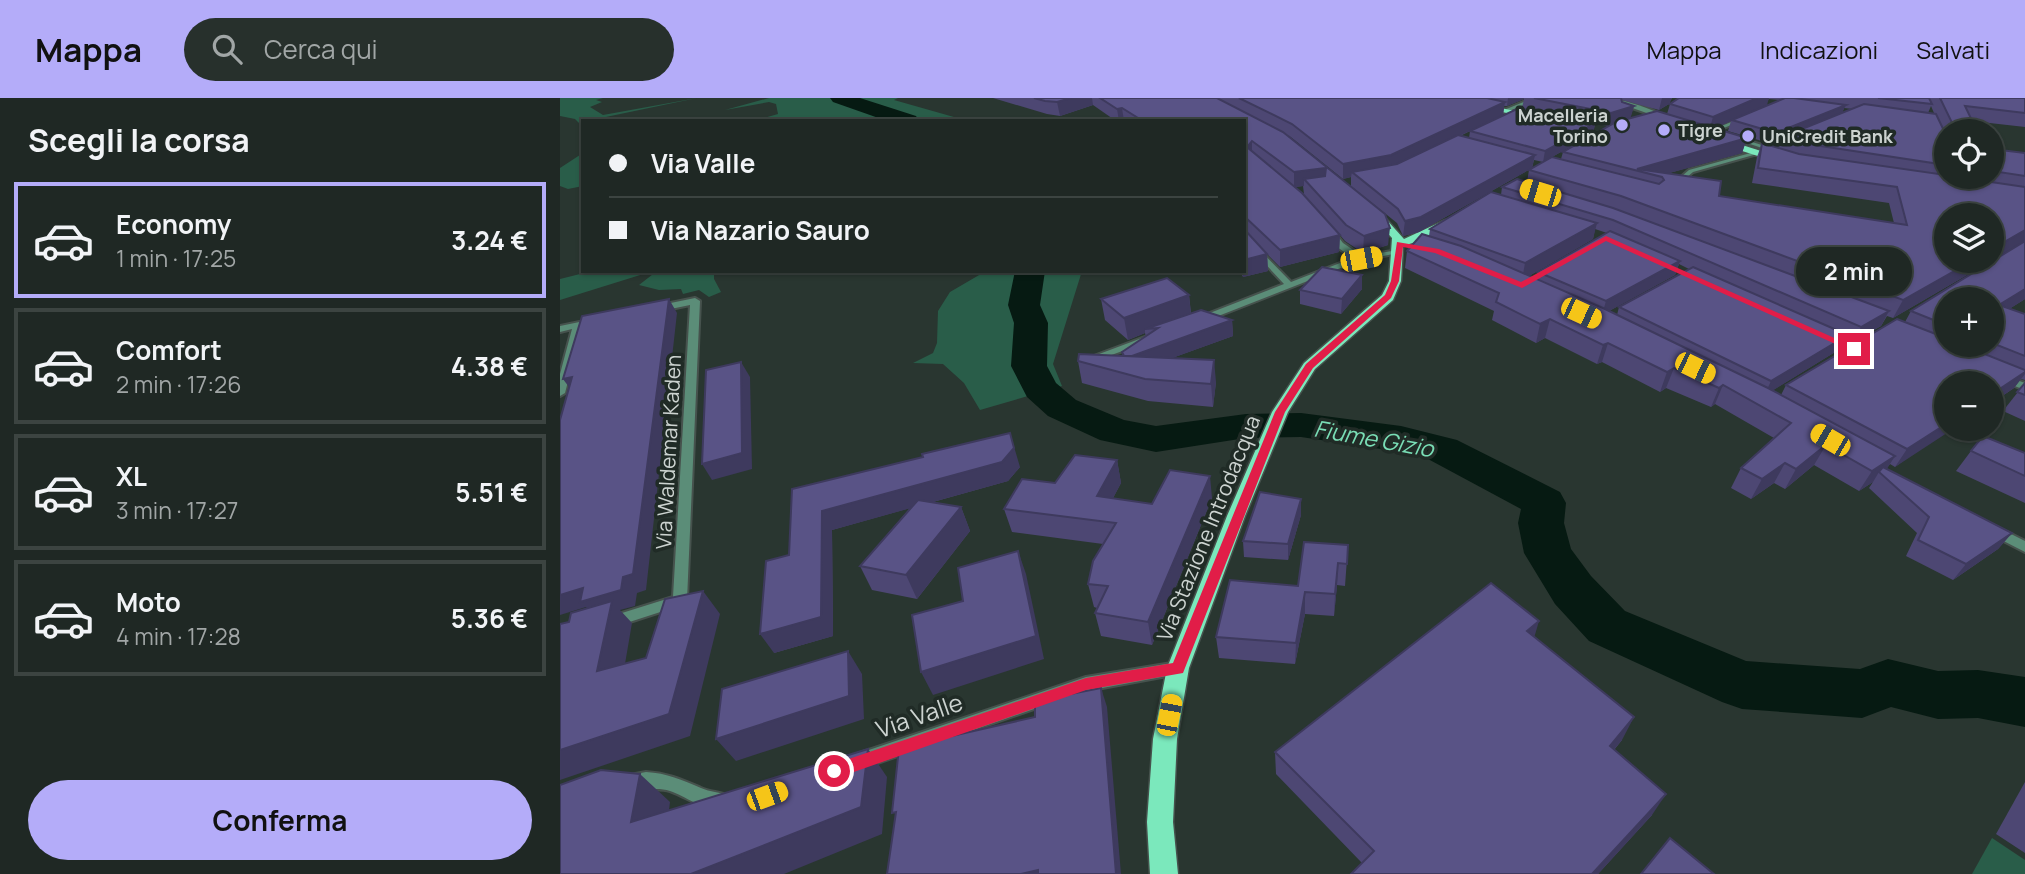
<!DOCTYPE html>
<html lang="it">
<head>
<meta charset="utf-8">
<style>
  :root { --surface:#1f2824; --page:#27302c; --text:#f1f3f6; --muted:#a1a6a6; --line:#3c4441; --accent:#b4acf9 }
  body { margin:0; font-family:Manrope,sans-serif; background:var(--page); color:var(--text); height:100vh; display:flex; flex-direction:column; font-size:26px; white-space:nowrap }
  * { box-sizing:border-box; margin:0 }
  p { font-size:23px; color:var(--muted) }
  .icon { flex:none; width:38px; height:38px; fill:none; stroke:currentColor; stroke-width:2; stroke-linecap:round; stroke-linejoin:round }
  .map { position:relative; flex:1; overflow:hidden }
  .drawer { display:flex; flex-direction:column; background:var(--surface); width:560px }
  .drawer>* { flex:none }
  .guide { position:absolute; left:21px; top:21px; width:665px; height:154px; border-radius:0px; box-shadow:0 2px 5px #0004,0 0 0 2px var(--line); display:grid; align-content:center; height:154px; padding:0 28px; background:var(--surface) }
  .tools { position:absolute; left:1374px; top:21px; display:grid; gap:14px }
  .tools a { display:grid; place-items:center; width:70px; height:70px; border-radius:50%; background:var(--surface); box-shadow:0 2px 5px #0004,0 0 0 2px var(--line); font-size:35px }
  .end { position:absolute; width:32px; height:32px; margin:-16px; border:9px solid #e11d48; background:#fff; box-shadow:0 0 0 4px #fff }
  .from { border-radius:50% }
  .bubble { position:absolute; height:49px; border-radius:24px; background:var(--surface); box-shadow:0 2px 5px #0004,0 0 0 2px var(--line); font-size:23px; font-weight:700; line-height:49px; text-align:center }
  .car { position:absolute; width:21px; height:42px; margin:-21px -10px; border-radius:9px; box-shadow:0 0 5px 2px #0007; background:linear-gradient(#f5c518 24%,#345 0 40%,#f5c518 0 76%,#345 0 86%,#f5c518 0) }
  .guide b { display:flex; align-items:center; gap:24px; height:66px; font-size:26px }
  .guide b+b { border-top:2px solid var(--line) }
  .guide i { width:18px; height:18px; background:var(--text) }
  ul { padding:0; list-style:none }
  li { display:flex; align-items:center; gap:21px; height:116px; margin:0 14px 10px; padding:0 14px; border:4px solid var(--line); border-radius:0px }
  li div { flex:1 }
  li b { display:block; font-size:26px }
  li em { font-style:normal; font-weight:700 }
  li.on { border-color:var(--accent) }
  li>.icon { width:63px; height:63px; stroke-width:1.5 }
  h2 { padding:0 28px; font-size:32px; line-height:84px }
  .cta { display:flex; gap:14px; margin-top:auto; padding:14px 28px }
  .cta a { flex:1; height:80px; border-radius:42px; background:var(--accent); color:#111; font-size:28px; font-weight:700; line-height:80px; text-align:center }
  header { display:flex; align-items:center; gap:42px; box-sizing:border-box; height:98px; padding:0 35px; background:var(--accent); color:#111 }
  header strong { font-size:33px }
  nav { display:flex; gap:38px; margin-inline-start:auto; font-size:24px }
  .search { width:490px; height:63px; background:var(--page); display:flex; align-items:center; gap:18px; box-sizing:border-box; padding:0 24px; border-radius:38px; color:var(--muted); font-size:26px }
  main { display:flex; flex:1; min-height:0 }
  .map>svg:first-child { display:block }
</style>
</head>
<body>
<header>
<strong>Mappa</strong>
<div class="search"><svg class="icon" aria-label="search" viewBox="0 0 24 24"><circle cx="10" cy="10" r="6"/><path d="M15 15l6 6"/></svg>Cerca qui</div>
<nav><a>Mappa</a><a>Indicazioni</a><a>Salvati</a></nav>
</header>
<main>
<section class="drawer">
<h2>Scegli la corsa</h2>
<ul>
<li class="on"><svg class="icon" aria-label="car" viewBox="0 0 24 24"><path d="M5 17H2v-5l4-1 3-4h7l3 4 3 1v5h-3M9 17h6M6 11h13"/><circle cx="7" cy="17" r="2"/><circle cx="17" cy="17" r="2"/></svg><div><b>Economy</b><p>1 min · 17:25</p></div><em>3.24 €</em></li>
<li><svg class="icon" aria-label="car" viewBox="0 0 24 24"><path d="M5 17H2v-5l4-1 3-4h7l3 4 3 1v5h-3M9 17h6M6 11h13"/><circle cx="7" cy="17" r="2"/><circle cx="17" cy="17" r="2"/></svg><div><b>Comfort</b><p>2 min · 17:26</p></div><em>4.38 €</em></li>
<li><svg class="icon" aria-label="car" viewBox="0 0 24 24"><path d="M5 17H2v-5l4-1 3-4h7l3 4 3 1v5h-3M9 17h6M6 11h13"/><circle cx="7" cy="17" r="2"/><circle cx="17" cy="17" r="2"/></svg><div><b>XL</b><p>3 min · 17:27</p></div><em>5.51 €</em></li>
<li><svg class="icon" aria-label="car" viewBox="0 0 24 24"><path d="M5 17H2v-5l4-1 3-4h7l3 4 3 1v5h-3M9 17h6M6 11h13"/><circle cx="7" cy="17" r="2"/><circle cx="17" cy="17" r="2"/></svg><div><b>Moto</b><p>4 min · 17:28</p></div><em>5.36 €</em></li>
</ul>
<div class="cta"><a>Conferma</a></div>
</section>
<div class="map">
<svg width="1465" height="776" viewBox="0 0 1465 776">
  <rect width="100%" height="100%" fill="#293630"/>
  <g fill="#295d49">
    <polygon points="0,0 43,0 36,2 42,4 30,9 43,17 137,0 41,20 43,23 23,23 23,29 15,21 0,18"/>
    <polygon points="209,0 338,0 334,2 408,23 193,23 218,16 216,6 209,4 165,12"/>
    <polygon points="23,55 23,88 8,91 0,88 0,70"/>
    <polygon points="93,173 0,202 0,181 28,174"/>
    <polygon points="97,173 154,173 154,181 161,194 149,199 139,192 123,196 121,191 99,192 79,187"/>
    <polygon points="426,173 522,173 493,266 502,288 420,312 404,285 383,266 353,265 373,255 377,245 378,213 390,194"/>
    <polygon points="1432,740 1465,762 1465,776 1412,776"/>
  </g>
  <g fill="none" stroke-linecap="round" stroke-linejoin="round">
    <g fill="#061a12" fill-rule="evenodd">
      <polygon points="270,0 300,0 356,18 359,23 327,23 273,4"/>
      <polygon points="455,173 485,173 480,207 488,225 487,268 496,285 516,302 564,322 596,328 686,316 741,315 841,328 897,342 1000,394 1006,405 1004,425 1011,451 1031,478 1065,513 1186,563 1300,571 1328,561 1378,573 1418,572 1465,579 1465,629 1418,620 1378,621 1331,609 1302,620 1182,611 1162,604 1029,543 995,506 964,455 958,425 961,411 868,361 841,354 741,339 686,340 596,354 540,342 488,318 467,299 451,268 454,225 448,207"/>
    </g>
    <defs>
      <g id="minor">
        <polygon points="973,0 981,0 949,13 944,12"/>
        <path d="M1044 0C1059 0 1091 10 1103 18L1098 19Z"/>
        <polygon points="1184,19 1189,20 1146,37 1141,36"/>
        <polygon points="1169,37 1215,51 1133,74 1126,80 1122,80 1122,78 1129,72 1205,51 1169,39"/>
        <polygon points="767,132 773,132 783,145 802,158 838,152 842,154 796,164 643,224 637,224 637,220 724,186 684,143 684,136 731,184 793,160 777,149 766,134"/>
        <polygon points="135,200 140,203 127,502 125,506 51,530 46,528 44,524 46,520 113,499 130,207 96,214 91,211 96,208"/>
        <polygon points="34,221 37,222 37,226 22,229 5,295 0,298 0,276 12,231 0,234 0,228"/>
        <polygon points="590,237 595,240 593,242 532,264 528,265 523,262"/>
        <polygon points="1443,277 1465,285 1465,292 1439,282 1439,278"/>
        <polygon points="1433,427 1465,443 1465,454 1428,435 1426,432 1428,429"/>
        <polygon points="618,564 623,565 626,570 623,575 618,576 526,593 300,671 294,669 292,663 294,657 300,655 526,579"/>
        <path d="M86 674C107 675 122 682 141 690 150 694 160 694 169 698L172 704 169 710C150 718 128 699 110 693 95 688 78 695 65 690L62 684 65 678Z"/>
      </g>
      <g id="major">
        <polygon points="875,0 892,0 979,18 975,21"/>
        <polygon points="1163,41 1223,60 1225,62 1220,65 1160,46 1160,42"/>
        <polygon points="809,111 817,111 844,141 885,122 895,124 868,140 843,148 841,183 833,202 755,271 728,314 685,418 629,570 617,641 613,724 618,776 590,776 587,724 593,641 607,570 667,418 712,314 744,265 822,197 829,183 832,140 809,115"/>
      </g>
    </defs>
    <use href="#minor" stroke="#46524d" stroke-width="4"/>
    <use href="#major" stroke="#46524d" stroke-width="3"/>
    <use href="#minor" fill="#5b8d78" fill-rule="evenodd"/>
    <use href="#major" fill="#7be8bc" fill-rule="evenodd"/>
  </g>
  <g fill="#4d4773" fill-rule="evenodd">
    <path d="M433 0H1112L1109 6 1099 12 1062 2V4L1074 8 1070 20 1107 16 1110 6 1119 0H1465V29L1412 23 1417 33H1386V79H1432V51L1465 55V143L1386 163H1431L1333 220 1327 218 1321 228 1293 244 1286 241 1280 251 1213 292 1221 297 1226 287 1345 224 1351 213 1465 143V201L1449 211 1465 216V282L1461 281 1454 290 1432 305V285L1386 331 1335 369 1330 366 1326 371 1452 435 1438 451 1393 482 1346 458 1357 435 1309 390 1313 384 1299 393 1254 367 1225 391 1214 385 1191 401 1171 390 1181 370 1214 340 1155 306 1151 309 1106 290 1100 294 1042 264 1037 266 985 240 976 245 932 222 934 213 845 170 847 153 869 138 870 131 941 97 942 89 967 84 969 72 1001 61 1003 54 1048 28 1035 26 1033 36 983 64 974 62 972 70 859 134 843 138 837 125 791 88V79L783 81 732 40 728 37 828 147 803 155 785 143 780 137 779 154 720 169 707 156 708 173 683 179 680 173H684V23H556L533 7 500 18 487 16ZM964 1 962 10 910 33 909 40 900 38 943 17 944 8H947ZM1209 1 1220 2 1195 12ZM1371 8 1374 15H1368ZM1284 10 1293 11 1282 15ZM1171 23 1168 33 1212 46 1221 42 1218 50 1202 45 1197 59 1192 85 1329 105 1334 125 1159 98 1109 75 1182 55 1187 40 1154 30ZM743 88 744 96 735 89ZM1035 131 1047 135 978 174 976 181 969 178 1033 141ZM1119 166 1129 171 1059 209 1057 217 1049 213 1115 177ZM1386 201H1432V247H1386Z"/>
    <polygon points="802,177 802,191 781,216 740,206 740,192"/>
    <polygon points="629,197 631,215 672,222 673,238 612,260 656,284 653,309 588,303 522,285 518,263 563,258 562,254 586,239 585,235 568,242 545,222 541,201"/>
    <polygon points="1465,285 1465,323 1443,313"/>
    <polygon points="1411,353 1465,355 1465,405 1396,373"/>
    <polygon points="557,362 561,385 553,400 592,406 652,400 592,547 541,538 535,515 537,510 534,509 528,486 543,446 452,434 444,411 495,385"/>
    <polygon points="460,369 448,383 373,404 401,409 410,433 357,501 312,492 300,468 350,410 272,432 273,538 214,555 229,457 232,391"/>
    <polygon points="741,401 741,417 728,462 684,459 683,443"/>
    <polygon points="788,447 785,488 777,487 774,518 745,516 735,566 659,560 656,539 738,488"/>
    <polygon points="974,539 1062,642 1054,652 1092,717 1038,776 791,776 802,765 716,676 715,654"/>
    <polygon points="1465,684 1465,755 1436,736"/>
  </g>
  <g fill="#3e3a5e">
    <polygon points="511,0 532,0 533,7 500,18 497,4"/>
    <polygon points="948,0 964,0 964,1 947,8"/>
    <polygon points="1102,0 1112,0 1109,6 1099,12"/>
    <polygon points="1197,0 1209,0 1207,7 1149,33 1153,19"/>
    <polygon points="945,4 943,17 830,71 792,74 791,79 783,81 783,66"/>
    <polygon points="1286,7 1281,17 1222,39 1221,42 1212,46 1216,35"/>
    <polygon points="1074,8 1070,22 1048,28 1051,15"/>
    <polygon points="562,10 564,23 559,23 557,11"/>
    <polygon points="1035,25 1033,36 983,64 985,53"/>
    <polygon points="1187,40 1182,55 1099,78 1077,71"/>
    <polygon points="692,43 692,57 687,49"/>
    <polygon points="975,57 972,70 859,134 843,138 845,123"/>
    <polygon points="766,70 766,85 744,81 744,88 734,89 734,74"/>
    <polygon points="1037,125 1033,141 962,182 965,165"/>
    <polygon points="830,130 828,147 803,155 804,138"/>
    <polygon points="1465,132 1465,143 1432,162 1432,151"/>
    <polygon points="780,137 779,154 720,169 720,152"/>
    <polygon points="707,156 708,173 683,179 684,162"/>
    <polygon points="1120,163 1115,177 1042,217 1046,203"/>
    <polygon points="1412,163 1431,163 1333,220 1343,202"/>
    <polygon points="802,177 802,191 781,216 782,201"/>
    <polygon points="1465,191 1465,201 1432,222 1439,207"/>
    <polygon points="629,197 631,218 585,231 585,235 568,242 564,220"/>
    <polygon points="109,201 117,215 86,492 77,495 75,508 60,512 72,525 60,595 37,573 35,520 26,509 0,517 0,497 23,490"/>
    <polygon points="1329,213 1321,228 1293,244 1301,229"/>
    <polygon points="990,221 985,240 976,245 980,226"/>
    <polygon points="672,222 673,238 568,276 565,260"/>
    <polygon points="1288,237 1280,251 1204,298 1211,283"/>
    <polygon points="1048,245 1042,264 1037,266 1043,247"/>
    <polygon points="654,262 656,284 653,309 651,286"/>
    <polygon points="181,264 190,279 192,371 152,382 142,366"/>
    <polygon points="1114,270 1106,290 1100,294 1107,274"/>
    <polygon points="1465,274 1465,276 1454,290 1432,305 1432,296"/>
    <polygon points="12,279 14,296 3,281"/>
    <polygon points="1163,287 1155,306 1151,309 1159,290"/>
    <polygon points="1386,326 1386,331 1393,331 1335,369 1347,351"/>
    <polygon points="450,335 460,369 448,383 272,432 273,538 214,555 200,536 262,413"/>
    <polygon points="1266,347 1254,367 1225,391 1236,371"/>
    <polygon points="1335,358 1323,377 1319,374 1313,384 1299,393 1312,373"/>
    <polygon points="557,362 561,385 542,421 537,398"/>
    <polygon points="1225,365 1214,385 1191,401 1202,381"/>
    <polygon points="650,378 652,400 592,547 588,524"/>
    <polygon points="741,401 741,417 728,462 728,446"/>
    <polygon points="401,409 410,433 357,501 346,477"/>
    <polygon points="1452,435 1438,451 1393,482 1406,466"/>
    <polygon points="458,453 466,476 484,561 373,597 361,574"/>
    <polygon points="778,465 777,487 774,518 775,496"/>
    <polygon points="143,493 160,516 130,638 0,682 0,652 109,616"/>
    <polygon points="745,494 745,516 735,566 736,545"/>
    <polygon points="979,523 972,547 967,533"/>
    <polygon points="288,553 302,576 304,621 176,663 156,641"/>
    <polygon points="541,590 547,609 561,776 556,776"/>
    <polygon points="1074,619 1062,642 1038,670 1050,648"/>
    <polygon points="308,651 327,679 322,736 224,776 131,776"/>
    <polygon points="80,676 110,704 104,751 71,724"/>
    <polygon points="1106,696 1092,717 1038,776 1032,776"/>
    <polygon points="478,772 480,776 461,776"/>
  </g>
  <g fill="#595386" stroke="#3e3a5e" stroke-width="2">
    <polygon points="474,0 511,0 497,4 485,3"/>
    <polygon points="540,0 657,0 723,34 825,116 830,130 804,138 786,127 744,81 765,78 766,70 734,74 692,43 687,49 742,95 780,137 720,152 684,118 684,23 583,23 562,10 557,11"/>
    <polygon points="679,0 927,0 945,4 831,57 783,66 732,26"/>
    <polygon points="974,0 1061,0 1062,4 1074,8 1051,15"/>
    <polygon points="1119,0 1197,0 1153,19 1110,6"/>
    <polygon points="1225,0 1234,0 1286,7 1216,35 1172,22"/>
    <polygon points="1318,0 1369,0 1372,6"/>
    <polygon points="1380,0 1465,0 1465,15 1405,8 1417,33 1396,33"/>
    <polygon points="1304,6 1376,16 1386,37 1386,67 1241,45 1222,39"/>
    <polygon points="959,10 1035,25 985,53 910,33"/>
    <polygon points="1097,13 1187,40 1077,71 1161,83 1159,98 1347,127 1337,89 1198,70 1202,45 1239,56 1386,77 1386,79 1397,79 1465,89 1465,132 1432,151 1432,117 1386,117 1386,163 1412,163 1343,202 1061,98 969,72 992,59 1099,86 1104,82 1102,79 1003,54 1056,24"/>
    <polygon points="898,37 975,57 861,119 845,123 838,111 792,74 837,66"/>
    <polygon points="1432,51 1465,55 1465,78 1432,73"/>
    <polygon points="957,81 1053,110 1329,213 1301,229 1053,122 942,89"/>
    <polygon points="931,94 1037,125 965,165 870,131"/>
    <polygon points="684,131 707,156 684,162"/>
    <polygon points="1050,133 1120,163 1046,203 978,174"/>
    <polygon points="862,136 901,148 1043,210 1208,290 1335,358 1312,373 1266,347 1236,371 1225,365 1202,381 1181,370 1231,325 1163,287 1159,290 1114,270 1107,274 1048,245 1043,247 990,221 980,226 936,204 939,195 847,153"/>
    <polygon points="1465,143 1465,191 1439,207 1465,216 1465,258 1432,245 1432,201 1386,201 1386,227 1351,213"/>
    <polygon points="762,169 802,177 782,201 740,192"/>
    <polygon points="1133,169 1288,237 1211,283 1059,209"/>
    <polygon points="607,180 629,197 564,220 541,201"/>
    <polygon points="109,201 73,476 63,479 61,492 20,504 23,490 0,497 0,322 12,279 3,281 22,218"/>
    <polygon points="641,212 672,222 572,258 564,258 562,254 598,230 585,231"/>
    <polygon points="1337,221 1386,240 1386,247 1402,247 1465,272 1465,274 1432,296 1432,285 1386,285 1386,326 1347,351 1226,287"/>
    <polygon points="519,256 654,262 651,286 585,281 518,263"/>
    <polygon points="181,264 182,355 142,366 146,272"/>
    <polygon points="1465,285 1465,297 1457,294"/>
    <polygon points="450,335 454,350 442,364 262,413 261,519 200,536 206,463 229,457 232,391 363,359 362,356"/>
    <polygon points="1423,338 1465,355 1465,378 1411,353"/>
    <polygon points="515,357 557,362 537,398 592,406 610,372 650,378 588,524 535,515 548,488 528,486 533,463 556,425 444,411 462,381 495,385"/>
    <polygon points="1323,369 1452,435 1406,466 1358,442 1369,419 1319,374"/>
    <polygon points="700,394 741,401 728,446 683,443"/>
    <polygon points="358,402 401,409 346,477 300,468"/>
    <polygon points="744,444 788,447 787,466 778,465 775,496 745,494 736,545 656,539 670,482 738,488"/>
    <polygon points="458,453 476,538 361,574 352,517 403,503 398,470"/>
    <polygon points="931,485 979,523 967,533 1074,619 1050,648 1106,696 1032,776 791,776 814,753 715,654"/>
    <polygon points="143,493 109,616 0,652 0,526 9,524 11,515 52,503 37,573 86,560 105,501"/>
    <polygon points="288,553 289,598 156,641 162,591"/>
    <polygon points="541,590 556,776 478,776 478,772 461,776 327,776 336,714 332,715 339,650 475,619 475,603"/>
    <polygon points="308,651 301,709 131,776 0,776 0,687 41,672 80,676 71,724"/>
    <polygon points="1110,740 1154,776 1081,776"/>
  </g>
  <polygon fill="#e11d48" points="1046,138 1299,251 1291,253 1046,143 962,190 875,155 843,149 839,183 831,200 753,270 725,314 623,575 526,592 274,681 268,678 266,673 274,666 526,580 613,565 715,314 746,266 825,197 831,183 837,144 879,151 961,184"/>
  <g fill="#b4acf9" stroke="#202b26" stroke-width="2.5">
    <circle cx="1062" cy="27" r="7"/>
    <circle cx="1104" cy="32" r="7"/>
    <circle cx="1188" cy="38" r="7"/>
  </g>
  <g text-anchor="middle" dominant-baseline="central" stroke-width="7" stroke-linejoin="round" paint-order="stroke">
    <g font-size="18" font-weight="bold" fill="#ccd3d0" stroke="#202b26" text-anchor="start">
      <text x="1048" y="17" text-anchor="end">Macelleria<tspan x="1048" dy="21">Torino</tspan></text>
      <text x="1118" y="32">Tigre</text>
      <text x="1202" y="38">UniCredit Bank</text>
    </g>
    <g font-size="21" fill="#ccd3d0" stroke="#202b26">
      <text transform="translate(108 354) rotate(-87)">Via Waldemar Kaden</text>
      <text transform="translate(648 430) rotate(-68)">Via Stazione Introdacqua</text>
    </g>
    <g font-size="23" font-style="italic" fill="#79ddb5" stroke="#202b26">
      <text transform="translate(814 340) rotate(10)">Fiume Gizio</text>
    </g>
    <g font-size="24" fill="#ccd3d0" stroke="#202b26">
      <text transform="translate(359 617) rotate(-19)">Via Valle</text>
    </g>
  </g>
</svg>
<div class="tools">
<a><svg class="icon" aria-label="locate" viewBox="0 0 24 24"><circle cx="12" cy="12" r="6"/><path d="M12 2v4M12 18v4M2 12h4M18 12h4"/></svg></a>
<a><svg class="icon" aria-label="layers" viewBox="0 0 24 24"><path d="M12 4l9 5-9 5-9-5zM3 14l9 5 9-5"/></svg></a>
<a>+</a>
<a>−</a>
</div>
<i class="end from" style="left:274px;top:673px"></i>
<i class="end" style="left:1294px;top:251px"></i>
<div class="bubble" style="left:1236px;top:149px;width:116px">2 min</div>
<i class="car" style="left:980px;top:95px;rotate:287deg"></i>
<i class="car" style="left:801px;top:161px;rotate:79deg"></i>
<i class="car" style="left:1021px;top:215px;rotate:115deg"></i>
<i class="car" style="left:1135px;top:270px;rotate:116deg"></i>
<i class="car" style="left:1270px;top:342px;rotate:300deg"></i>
<i class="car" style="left:609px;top:617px;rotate:11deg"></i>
<i class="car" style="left:207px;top:698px;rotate:70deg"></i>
<div class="guide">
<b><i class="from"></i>Via Valle</b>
<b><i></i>Via Nazario Sauro</b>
</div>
</div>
</main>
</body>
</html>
